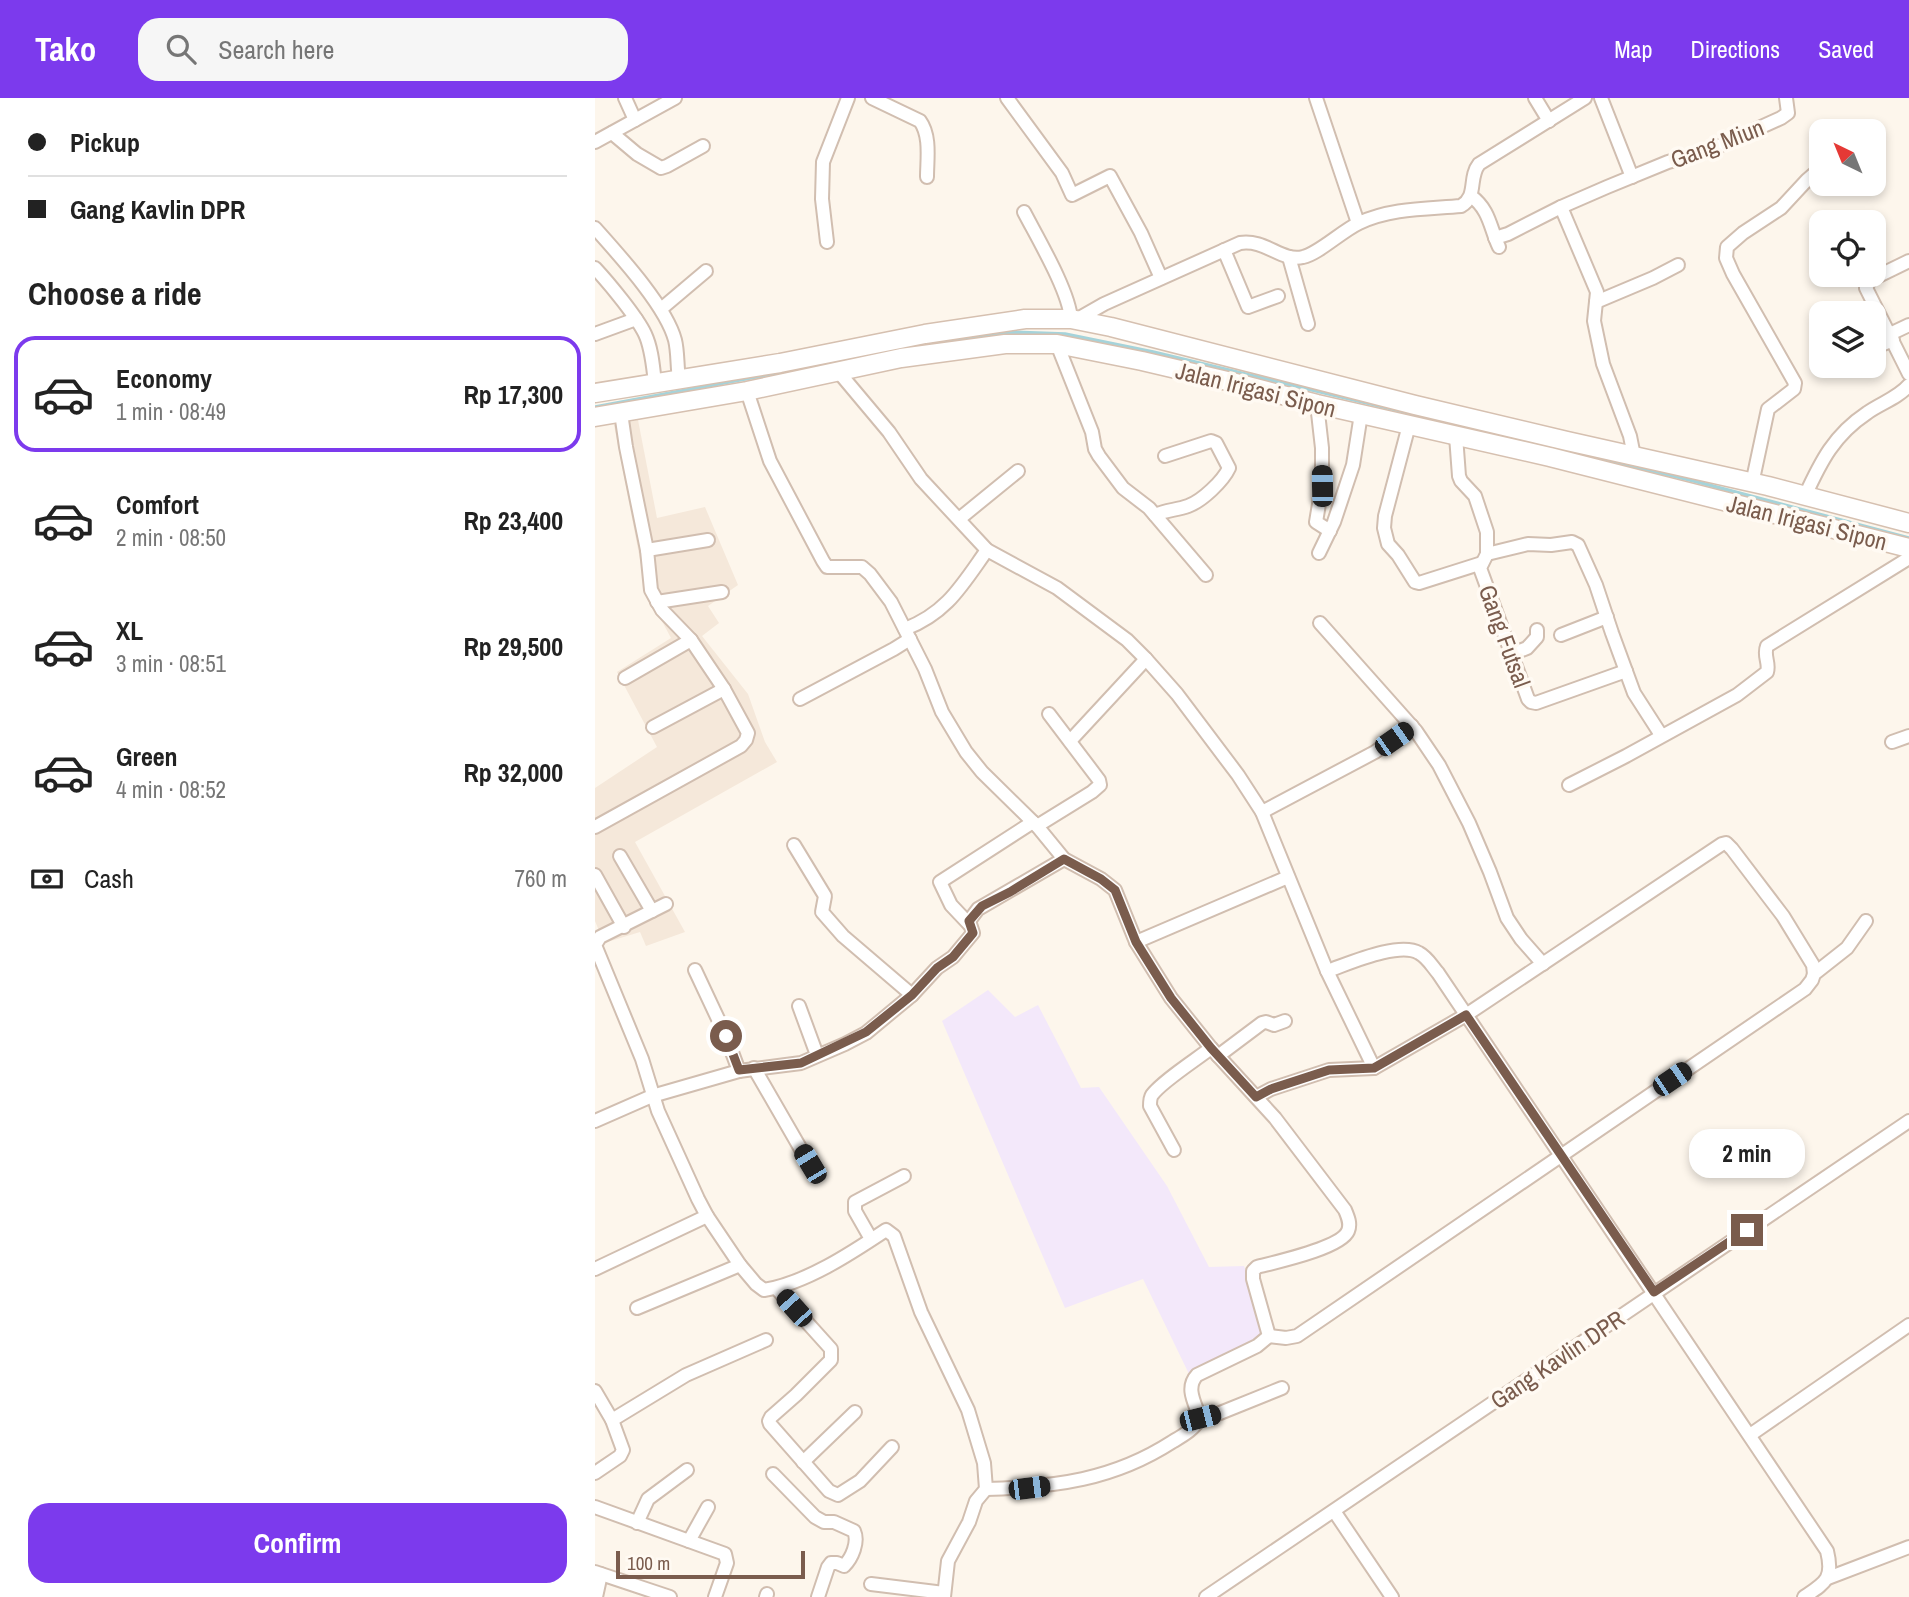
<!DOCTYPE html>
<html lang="en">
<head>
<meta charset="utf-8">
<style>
  :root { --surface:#fff; --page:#f6f6f6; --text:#222; --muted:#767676; --line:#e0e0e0; --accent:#7c3aed }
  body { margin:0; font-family:"Archivo Narrow",sans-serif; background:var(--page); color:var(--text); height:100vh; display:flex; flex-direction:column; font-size:26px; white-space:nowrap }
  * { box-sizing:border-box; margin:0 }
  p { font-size:23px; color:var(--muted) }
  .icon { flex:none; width:38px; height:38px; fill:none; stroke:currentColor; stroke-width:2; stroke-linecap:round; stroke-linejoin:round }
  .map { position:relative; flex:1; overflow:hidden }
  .sheet { display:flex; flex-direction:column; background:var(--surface); width:595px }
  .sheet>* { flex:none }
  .top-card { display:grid; align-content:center; height:154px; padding:0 28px; background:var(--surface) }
  .needle { width:46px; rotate:317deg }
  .tools { position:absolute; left:1214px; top:21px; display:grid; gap:14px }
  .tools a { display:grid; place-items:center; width:77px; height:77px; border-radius:14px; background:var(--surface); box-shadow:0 4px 10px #0003; font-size:35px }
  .scale { position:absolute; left:21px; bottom:18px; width:189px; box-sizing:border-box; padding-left:7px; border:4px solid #7a5c4d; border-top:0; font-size:19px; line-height:24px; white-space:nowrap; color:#7a5c4d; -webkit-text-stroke:5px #fffaf3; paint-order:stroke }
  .end { position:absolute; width:32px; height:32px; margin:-16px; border:9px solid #7a5c4d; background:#fff; box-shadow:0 0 0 4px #fff }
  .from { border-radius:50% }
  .bubble { position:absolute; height:49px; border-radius:21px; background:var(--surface); box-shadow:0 4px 10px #0003; font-size:23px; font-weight:700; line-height:49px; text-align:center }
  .car { position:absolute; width:21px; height:42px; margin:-21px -10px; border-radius:9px; box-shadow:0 0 5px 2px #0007; background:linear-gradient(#222 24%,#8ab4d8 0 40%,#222 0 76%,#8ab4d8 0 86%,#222 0) }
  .top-card b { display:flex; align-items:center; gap:24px; height:66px; font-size:26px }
  .top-card b+b { border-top:2px solid var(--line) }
  .top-card i { width:18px; height:18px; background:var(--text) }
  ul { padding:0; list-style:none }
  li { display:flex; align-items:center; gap:21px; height:116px; margin:0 14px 10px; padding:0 14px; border:4px solid transparent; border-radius:21px }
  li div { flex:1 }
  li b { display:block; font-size:26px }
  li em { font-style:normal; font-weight:700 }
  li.active { border-color:var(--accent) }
  li>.icon { width:63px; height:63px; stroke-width:1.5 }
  h2 { padding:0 28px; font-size:32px; line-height:84px }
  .pay { display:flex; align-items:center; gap:18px; height:77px; padding:0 28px; font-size:26px }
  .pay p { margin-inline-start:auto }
  .cta { display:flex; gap:14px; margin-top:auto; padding:14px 28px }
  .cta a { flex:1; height:80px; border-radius:21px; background:var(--accent); color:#fff; font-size:28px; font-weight:700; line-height:80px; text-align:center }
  header { display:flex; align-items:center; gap:42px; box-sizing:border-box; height:98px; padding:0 35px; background:var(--accent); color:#fff }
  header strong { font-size:33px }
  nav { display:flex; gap:38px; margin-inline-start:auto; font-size:24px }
  .search { width:490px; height:63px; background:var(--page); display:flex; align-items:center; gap:18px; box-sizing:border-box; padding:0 24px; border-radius:21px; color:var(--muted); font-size:26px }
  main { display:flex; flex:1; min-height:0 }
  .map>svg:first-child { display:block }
</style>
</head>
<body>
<header>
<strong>Tako</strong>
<div class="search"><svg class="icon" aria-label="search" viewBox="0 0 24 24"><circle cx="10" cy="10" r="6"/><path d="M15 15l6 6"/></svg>Search here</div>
<nav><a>Map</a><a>Directions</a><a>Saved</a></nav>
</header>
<main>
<section class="sheet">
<div class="top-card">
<b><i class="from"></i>Pickup</b>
<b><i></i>Gang Kavlin DPR</b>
</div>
<h2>Choose a ride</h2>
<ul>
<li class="active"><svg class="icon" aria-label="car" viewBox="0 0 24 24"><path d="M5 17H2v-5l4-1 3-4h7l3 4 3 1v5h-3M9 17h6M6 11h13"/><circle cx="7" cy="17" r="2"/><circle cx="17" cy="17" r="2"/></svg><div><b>Economy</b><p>1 min · 08:49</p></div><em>Rp 17,300</em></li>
<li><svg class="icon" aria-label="car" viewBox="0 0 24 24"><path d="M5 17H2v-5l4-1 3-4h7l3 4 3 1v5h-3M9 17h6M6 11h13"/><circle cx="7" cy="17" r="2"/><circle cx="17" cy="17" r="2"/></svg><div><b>Comfort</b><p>2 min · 08:50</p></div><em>Rp 23,400</em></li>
<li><svg class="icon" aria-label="car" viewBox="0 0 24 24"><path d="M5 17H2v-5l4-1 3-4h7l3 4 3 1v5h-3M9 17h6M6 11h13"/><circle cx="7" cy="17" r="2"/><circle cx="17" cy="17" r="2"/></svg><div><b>XL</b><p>3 min · 08:51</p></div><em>Rp 29,500</em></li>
<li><svg class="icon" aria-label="car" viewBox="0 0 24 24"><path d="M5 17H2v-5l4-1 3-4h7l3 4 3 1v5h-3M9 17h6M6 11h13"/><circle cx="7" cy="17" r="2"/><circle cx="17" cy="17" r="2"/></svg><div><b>Green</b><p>4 min · 08:52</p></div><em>Rp 32,000</em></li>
</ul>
<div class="pay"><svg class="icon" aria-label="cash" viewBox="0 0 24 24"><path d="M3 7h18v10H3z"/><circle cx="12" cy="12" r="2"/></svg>Cash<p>760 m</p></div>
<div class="cta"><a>Confirm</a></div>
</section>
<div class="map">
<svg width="1314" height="1499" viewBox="0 0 1314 1499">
  <rect width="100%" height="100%" fill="#fdf6ec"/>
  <polygon fill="#f5e8da" points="43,322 62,420 110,409 143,487 113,508 124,525 107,538 153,596 170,644 182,664 40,744 90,834 51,848 45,834 9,845 0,823 0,690 62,649 22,574 76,540 68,525 53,503 19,327"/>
  <polygon fill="#f3e8fa" points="393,892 420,919 443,907 486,990 504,989 572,1088 614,1169 649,1168 667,1224 668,1240 594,1276 548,1181 470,1210 347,923"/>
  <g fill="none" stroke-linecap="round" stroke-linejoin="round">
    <g stroke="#a5d3da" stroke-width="3.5">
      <polyline points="332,248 417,234 470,236 558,254 1095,382 1314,440"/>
      <polyline points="0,309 273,258"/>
    </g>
    <defs>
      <g id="street">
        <polyline points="30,0 40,22"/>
        <path d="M277 0 325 23C336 38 332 62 332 79"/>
        <polyline points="412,0 467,75 477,97 515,78 546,135 566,180"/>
        <polyline points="721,0 763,125"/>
        <polyline points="940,0 954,23"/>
        <polyline points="1006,0 1037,79"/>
        <polyline points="17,35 42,56 66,70 72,68 108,48"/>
        <polyline points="0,44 80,0"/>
        <path d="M876 98C895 112 895 130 904 149"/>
        <polyline points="966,109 1002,194 999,223 1008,266 1035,338 1039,358"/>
        <path d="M429 114C443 141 474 193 476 221"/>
        <path d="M0 130C24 157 71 208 80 242 83 254 82 268 84 281"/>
        <polyline points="900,140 913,136 966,109 1012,89 1073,64 1113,53 1186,20 1193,15 1191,0"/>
        <polyline points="232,144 227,101 228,64 253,0"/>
        <polyline points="629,152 653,209 683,198"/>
        <polyline points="694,159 713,226"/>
        <polyline points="1314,163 1275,182 1271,190 1314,276"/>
        <path d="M0 170C14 185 42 219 50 236 57 251 58 269 60 285"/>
        <polyline points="1001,204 1058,180 1083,167"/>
        <polyline points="66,211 111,173"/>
        <path d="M481 222 509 206 645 145C671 141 686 164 708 159 723 156 747 133 764 125 796 110 831 111 866 108 883 98 873 80 884 66L990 0"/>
        <polyline points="0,236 41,221"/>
        <polyline points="1295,236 1314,227"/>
        <polyline points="462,246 497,334 500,351 504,358 528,390 554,410 611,477"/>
        <polyline points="1279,250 1298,242"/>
        <polyline points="242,272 294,334 326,381 392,452 462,490 532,542 551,561 582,596 643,677 667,714 732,873 779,970"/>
        <path d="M152 293 175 363 228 463 232 469H267L275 476 296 504 330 571 347 614 371 654 387 674 442 728 469 761 506 781 520 792 541 844 576 900 616 950 680 1020 750 1112C753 1119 756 1126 753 1133 746 1150 681 1164 662 1169L658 1173V1181L674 1238"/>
        <polyline points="722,306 727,350 727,388 721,424 735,433"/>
        <polyline points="814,327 790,418 789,430 793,446 803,457 820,484 824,485 887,465"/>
        <polyline points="861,338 864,378 866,383 880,398 892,434 892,456 885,470 933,601 936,604 941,605 1031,573"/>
        <polyline points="1157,386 1173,311 1199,291 1200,285 1138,176 1131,160 1132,149 1148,135 1186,110 1212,82 1227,69"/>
        <path d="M1210 398C1226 363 1239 337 1272 315 1286 305 1303 300 1314 287"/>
        <path d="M560 417C571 412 582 412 593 408 607 403 628 383 634 370L621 345 616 343 570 358"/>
        <polyline points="364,421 423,373"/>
        <polyline points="52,452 113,442"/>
        <polyline points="724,455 739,424 758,367 766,316"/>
        <polyline points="892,456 933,446 956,447 977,444 983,447 1001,487 1017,535 1039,595 1066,637"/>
        <polyline points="62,504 127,494"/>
        <polyline points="725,525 821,633 844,667 874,725 895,774 912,820 926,841 948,866"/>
        <path d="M310 531C352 515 367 487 392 452"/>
        <polyline points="966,537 1012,519"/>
        <polyline points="917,556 932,550 942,539 942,532"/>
        <polyline points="30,580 96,542"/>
        <polyline points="205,601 299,551 315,541"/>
        <polyline points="58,629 129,591"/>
        <polyline points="475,643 551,561"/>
        <polyline points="1297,644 1314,638"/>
        <path d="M974 687 1031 658 1142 597 1172 574C1175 565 1168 558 1172 548L1314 460"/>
        <polyline points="667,714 780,654 817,628"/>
        <polyline points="442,728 497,694 505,687 504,682 454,616"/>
        <polyline points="0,729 146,648 151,642 153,635 129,591 96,542 67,512 56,492 52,452 31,349 26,315"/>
        <polyline points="199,747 230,798 227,814 248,838 317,897"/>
        <polyline points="25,758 57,813"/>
        <polyline points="0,777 29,829"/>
        <path d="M71 806 5 839 0 847 47 961 63 1013 103 1101 112 1118 145 1167 161 1186 169 1192C211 1185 255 1156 291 1132L299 1138 326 1214 373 1312 389 1365 391 1391 381 1403 374 1424 353 1463 349 1499"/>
        <polyline points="374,826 356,807 345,784 438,724"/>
        <polyline points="541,844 693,779"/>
        <polyline points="100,872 131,938 144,973"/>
        <path d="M732 873C753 866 804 843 824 855 832 859 837 868 843 875L1232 1453C1239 1481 1230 1485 1209 1499"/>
        <polyline points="204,908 222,957"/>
        <polyline points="623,958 667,925 671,924 679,927 690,923"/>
        <polyline points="159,970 215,1067"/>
        <polyline points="661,999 676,991 734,972 779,970 871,917 1127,746 1131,745 1137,751 1188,818 1218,867 1219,876"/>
        <polyline points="0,1023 57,998 144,973 206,965 250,946 271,935 317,897 342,870 358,859 378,835 374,823 383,811 469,761"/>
        <path d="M579 1052 555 1008C555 1004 555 1000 557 997 566 984 602 961 616 950"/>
        <polyline points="276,1141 260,1113 260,1104 309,1078"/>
        <polyline points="0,1171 112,1118"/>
        <polyline points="181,1190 236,1251 236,1262 201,1297 176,1319 174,1323 175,1326 234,1393 243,1397 265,1383 297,1349"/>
        <polyline points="42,1210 145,1167"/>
        <polyline points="674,1238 691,1240 702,1238 1210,891 1217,882 1219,876 1252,850 1271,823"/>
        <polyline points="0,1293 17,1322 28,1352 25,1358 0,1375"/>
        <polyline points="605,1320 625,1315 687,1290"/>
        <polyline points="17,1322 91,1277 171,1242"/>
        <polyline points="1155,1337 1314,1227"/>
        <polyline points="208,1364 260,1314"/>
        <path d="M178 1376 220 1419 229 1424H239L259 1433C264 1444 257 1460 249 1468L242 1465H236L233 1469 223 1499"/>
        <path d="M391 1391C460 1389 518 1382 577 1344 587 1338 600 1331 605 1320 600 1305 590 1290 602 1277L662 1248 674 1238"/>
        <polyline points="0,1409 130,1456 132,1465 120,1499"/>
        <polyline points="739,1413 797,1499"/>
        <polyline points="42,1425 53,1401 92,1372"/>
        <polyline points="94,1443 113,1409"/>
        <polyline points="0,1474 75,1499"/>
        <polyline points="1233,1480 1314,1449"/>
        <polyline points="276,1486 349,1495"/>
        <polyline points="1,1499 6,1476"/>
        <polyline points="171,1499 172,1496"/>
        <polyline points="611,1499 1314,1023"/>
      </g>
      <g id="secondary">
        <polyline points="0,295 185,265 330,236 430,221 476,221 516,229 820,307 972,343 1173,388 1314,425"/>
        <polyline points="0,319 152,293 306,260 410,246 462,246 547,263 645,286 722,306 955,359 1314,450"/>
      </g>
    </defs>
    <use href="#street" stroke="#d1beb0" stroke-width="16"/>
    <use href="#secondary" stroke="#d6c0b0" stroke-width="21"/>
    <use href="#street" stroke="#fff" stroke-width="12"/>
    <use href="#secondary" stroke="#fff" stroke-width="18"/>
  </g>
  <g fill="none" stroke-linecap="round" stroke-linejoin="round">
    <polyline stroke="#7a5c4d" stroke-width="9" points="131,938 144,972 206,965 271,934 317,897 342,870 358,859 378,835 374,823 387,808 415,794 469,761 506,781 520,792 541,844 576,900 616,950 661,999 676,991 734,972 779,970 871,917 1059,1194 1152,1132"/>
  </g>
  <g text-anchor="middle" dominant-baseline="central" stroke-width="7" stroke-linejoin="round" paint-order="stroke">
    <g font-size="24" fill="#7a5c4d" stroke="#fffaf3">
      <text transform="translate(1122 45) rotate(-21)">Gang Miun</text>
      <text transform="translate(661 291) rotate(14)">Jalan Irigasi Sipon</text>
      <text transform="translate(1212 424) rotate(14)">Jalan Irigasi Sipon</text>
      <text transform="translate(910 538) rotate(70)">Gang Futsal</text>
      <text transform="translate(962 1261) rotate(-34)">Gang Kavlin DPR</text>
    </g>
  </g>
</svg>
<div class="tools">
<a><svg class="needle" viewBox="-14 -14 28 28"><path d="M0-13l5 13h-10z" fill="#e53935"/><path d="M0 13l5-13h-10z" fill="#767676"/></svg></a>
<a><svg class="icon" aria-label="locate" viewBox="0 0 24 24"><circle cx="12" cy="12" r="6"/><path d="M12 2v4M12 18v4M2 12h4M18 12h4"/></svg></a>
<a><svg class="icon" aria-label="layers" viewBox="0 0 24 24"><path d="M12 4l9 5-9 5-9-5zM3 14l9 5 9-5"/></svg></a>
</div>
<div class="scale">100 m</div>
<i class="end from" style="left:131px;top:938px"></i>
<i class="end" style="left:1152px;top:1132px"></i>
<div class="bubble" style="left:1094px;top:1031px;width:116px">2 min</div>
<i class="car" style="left:727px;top:388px;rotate:359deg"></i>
<i class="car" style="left:799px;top:641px;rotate:55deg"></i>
<i class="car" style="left:1077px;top:981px;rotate:56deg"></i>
<i class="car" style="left:215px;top:1066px;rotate:329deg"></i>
<i class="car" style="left:199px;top:1210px;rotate:318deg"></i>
<i class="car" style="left:605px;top:1320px;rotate:76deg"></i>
<i class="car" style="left:434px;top:1390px;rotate:83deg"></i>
</div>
</main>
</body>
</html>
